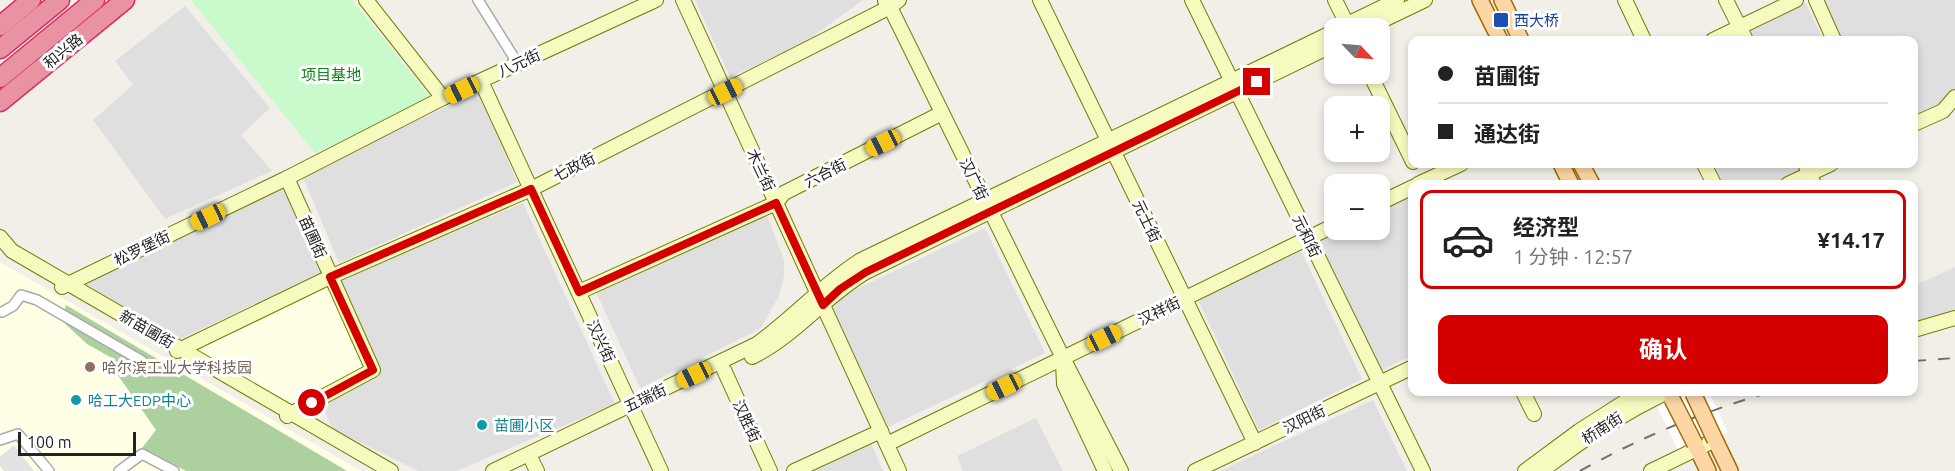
<!DOCTYPE html>
<html lang="zh">
<head>
<meta charset="utf-8">
<style>
  :root { --surface:#fff; --page:#f2f2f2; --text:#222; --muted:#767676; --line:#e0e0e0; --accent:#d40000 }
  body { margin:0; font-family:Ubuntu,"Noto Sans SC",sans-serif; background:var(--page); color:var(--text); height:100vh; display:flex; flex-direction:column; font-size:22px; white-space:nowrap }
  * { box-sizing:border-box; margin:0 }
  p { font-size:20px; color:var(--muted) }
  .icon { flex:none; width:33px; height:33px; fill:none; stroke:currentColor; stroke-width:2; stroke-linecap:round; stroke-linejoin:round }
  .map { position:relative; flex:1; overflow:hidden }
  .side { position:absolute; left:1408px; top:180px; width:510px; height:216px; display:flex; flex-direction:column; background:var(--surface); border-radius:12px; box-shadow:0 3px 9px #0003 }
  .side>* { flex:none }
  .top-card { position:absolute; left:1408px; top:36px; width:510px; height:132px; border-radius:12px; box-shadow:0 3px 9px #0003; display:grid; align-content:center; height:132px; padding:0 30px; background:var(--surface) }
  .needle { width:39px; rotate:115deg }
  .fabs { position:absolute; left:1324px; top:18px; display:grid; gap:12px }
  .fabs a { display:grid; place-items:center; width:66px; height:66px; border-radius:12px; background:var(--surface); box-shadow:0 3px 9px #0003; font-size:30px }
  .scale { position:absolute; left:18px; bottom:15px; width:118px; box-sizing:border-box; padding-left:6px; border:3px solid #222; border-top:0; font-size:16px; line-height:21px; white-space:nowrap; color:#222; -webkit-text-stroke:4px #fff; paint-order:stroke }
  .end { position:absolute; width:27px; height:27px; margin:-14px; border:8px solid #d40000; background:#fff; box-shadow:0 0 0 3px #fff }
  .from { border-radius:50% }
  .car { position:absolute; width:18px; height:36px; margin:-18px -9px; border-radius:8px; box-shadow:0 0 4px 2px #0007; background:linear-gradient(#f5c518 24%,#345 0 40%,#f5c518 0 76%,#345 0 86%,#f5c518 0) }
  .top-card b { display:flex; align-items:center; gap:21px; height:57px; font-size:22px }
  .top-card b+b { border-top:2px solid var(--line) }
  .top-card i { width:15px; height:15px; background:var(--text) }
  ul { padding:10px 0 0; list-style:none }
  li { display:flex; align-items:center; gap:18px; height:99px; margin:0 12px 9px; padding:0 18px; border:3px solid transparent; border-radius:12px }
  li div { flex:1 }
  li b { display:block; font-size:22px }
  li em { font-style:normal; font-weight:700 }
  li.current { border-color:var(--accent) }
  li>.icon { width:54px; height:54px; stroke-width:1.5 }
  .button { display:flex; gap:12px; margin-top:auto; padding:12px 30px }
  .button a { flex:1; height:69px; border-radius:12px; background:var(--accent); color:#fff; font-size:24px; font-weight:700; line-height:69px; text-align:center }
  .map>svg:first-child { display:block }
</style>
</head>
<body>
<div class="map">
<svg width="1955" height="471" viewBox="0 0 1955 471">
  <rect width="100%" height="100%" fill="#f2efe9"/>
  <g fill="#e0dfdf">
    <polygon points="695,0 863,0 805,42 730,77"/>
    <polygon points="1815,0 1955,0 1955,91 1947,103 1914,120 1914,40 1834,40"/>
    <polygon points="1806,3 1823,40 1727,40"/>
    <polygon points="185,6 270,108 241,135 272,171 165,219 93,120 133,85 115,61"/>
    <polygon points="478,92 517,182 339,263 302,175"/>
    <polygon points="1711,164 1824,164 1782,184 1721,184"/>
    <polygon points="287,187 323,271 176,341 83,282"/>
    <polygon points="1413,193 1413,355 1374,374 1310,244 1340,230 1380,230 1380,210"/>
    <polygon points="523,203 615,404 456,471 418,471 333,429 320,402 377,373 336,282"/>
    <polygon points="767,215 784,260 784,276 779,296 760,329 640,388 596,292"/>
    <polygon points="985,228 1045,353 886,428 833,309 844,295"/>
    <polygon points="1301,251 1362,379 1259,430 1198,300"/>
    <polygon points="1955,267 1955,315 1914,326 1914,286"/>
    <polygon points="1373,400 1407,471 1220,471"/>
    <polygon points="1036,418 1063,471 963,471 957,456"/>
    <polygon points="870,441 883,471 804,471"/>
  </g>
  <g fill="#ffffe5">
    <polygon points="0,262 361,471 0,471"/>
    <polygon points="328,286 365,368 288,404 195,350"/>
  </g>
  <polygon fill="#add19e" points="66,305 347,471 186,471 142,448 156,430 115,371 110,357 87,344 61,320"/>
  <polygon fill="#c8facc" points="191,0 352,0 432,99 315,153"/>
  <polygon fill="#e2e2e2" points="14,445 34,471 4,471 0,466 0,457"/>
  <polygon fill="#fff" points="1697,392 1709,392 1728,432 1678,450 1656,405"/>
  <g fill="none" stroke-linecap="round" stroke-linejoin="round">
    <defs>
      <g id="street">
        <polyline points="478,0 518,64"/>
        <polyline points="2,312 13,306 21,295 37,300 142,361"/>
        <polyline points="0,440 18,434 49,471"/>
        <polyline points="119,471 142,454 174,471"/>
      </g>
      <g id="secondary">
        <polyline points="366,0 443,98"/>
        <polyline points="683,0 899,471"/>
        <polyline points="1040,0 1255,443"/>
        <polyline points="1192,0 1423,471"/>
        <polyline points="1335,0 1349,28"/>
        <polyline points="1625,0 1644,40"/>
        <polyline points="1726,0 1746,40"/>
        <polyline points="1816,0 1834,40"/>
        <polyline points="885,1 890,7 1063,358 1121,471"/>
        <polyline points="1339,28 1397,0"/>
        <polyline points="1367,28 1425,0"/>
        <polyline points="1713,40 1796,0"/>
        <polyline points="1370,74 1413,162"/>
        <polyline points="481,81 661,471"/>
        <polyline points="1914,124 1943,111 1955,97"/>
        <polyline points="1704,164 1714,184"/>
        <polyline points="1805,164 1814,184"/>
        <polyline points="287,178 373,370 287,416"/>
        <polyline points="1418,184 1461,164"/>
        <polyline points="1788,184 1831,164"/>
        <polyline points="1380,203 1413,187"/>
        <polyline points="0,237 12,251 391,471"/>
        <polyline points="62,287 287,178 443,98 656,0"/>
        <polyline points="579,292 776,203 784,193 942,113"/>
        <polyline points="1914,330 1955,318"/>
        <polyline points="177,351 330,277 531,189 890,7 899,0"/>
        <path d="M752 357C795 336 825 296 866 272L1335 44"/>
        <polyline points="1063,363 1064,384 1105,471"/>
        <polyline points="724,370 770,471"/>
        <polyline points="1523,392 1534,414"/>
        <polyline points="887,444 1335,225"/>
        <polyline points="532,461 537,471"/>
        <path d="M493 471 757 344C793 318 823 284 861 260L1335 31"/>
        <polyline points="794,471 881,431"/>
        <polyline points="1195,471 1413,367"/>
        <polyline points="1525,471 1579,431 1640,392"/>
        <path d="M1542 471C1581 440 1622 414 1667 392"/>
        <polyline points="1651,471 1715,440"/>
      </g>
      <g id="primary">
        <polyline points="1480,0 1500,40"/>
        <polyline points="1502,0 1521,40"/>
        <polyline points="1561,164 1571,184"/>
        <polyline points="1581,164 1592,184"/>
        <polyline points="1715,440 1730,471"/>
        <polyline points="1695,444 1708,471"/>
      </g>
      <g id="highway">
        <polyline points="0,26 31,0"/>
        <polyline points="0,49 60,0"/>
        <polyline points="0,78 95,0"/>
        <polyline points="0,102 125,0"/>
      </g>
    </defs>
    <use href="#street" stroke="#a9a9a9" stroke-width="12"/>
    <use href="#secondary" stroke="#707d05" stroke-width="16"/>
    <use href="#primary" stroke="#a06b00" stroke-width="18"/>
    <use href="#highway" stroke="#dc2a67" stroke-width="21"/>
    <use href="#street" stroke="#fff" stroke-width="9"/>
    <use href="#secondary" stroke="#f7fabf" stroke-width="14"/>
    <use href="#primary" stroke="#fcd6a4" stroke-width="15"/>
    <use href="#highway" stroke="#e892a2" stroke-width="18"/>
    <g stroke="#707070" stroke-width="2" stroke-dasharray="12 12" stroke-linecap="butt">
      <polyline points="1914,361 1955,358"/>
      <path d="M1580 471C1641 437 1704 411 1771 392"/>
    </g>
    <defs>
      <g id="primary-bridge">
        <polyline points="1693,393 1715,440"/>
        <polyline points="1672,399 1695,444"/>
      </g>
    </defs>
    <use href="#primary-bridge" stroke="#a06b00" stroke-width="18" stroke-linecap="butt"/>
    <use href="#primary-bridge" stroke="#fcd6a4" stroke-width="15"/>
  </g>
  <g fill="none" stroke-linecap="round" stroke-linejoin="round">
    <polyline stroke="#d40000" stroke-width="8" points="312,403 373,370 330,277 531,189 579,292 776,203 823,305 840,289 866,272 1257,82"/>
  </g>
  <rect fill="#1a4fb4" stroke="#fff" stroke-width="2" x="1493" y="12" width="16" height="16" rx="3"/>
  <circle fill="#8d6e63" stroke="#fff" stroke-width="2" cx="90" cy="367" r="6"/>
  <g fill="#0f9aa8" stroke="#fff" stroke-width="2">
    <circle cx="76" cy="400" r="6"/>
    <circle cx="482" cy="425" r="6"/>
  </g>
  <g text-anchor="middle" dominant-baseline="central" stroke-width="6" stroke-linejoin="round" paint-order="stroke">
    <g font-size="15" fill="#164399" stroke="#fff" text-anchor="start">
      <text x="1514" y="20">西大桥</text>
    </g>
    <g font-size="15" fill="#222" stroke="#fff">
      <text transform="translate(63 51) rotate(-39)">和兴路</text>
      <text transform="translate(519 63) rotate(-25)">八元街</text>
      <text transform="translate(574 167) rotate(-27)">七政街</text>
      <text transform="translate(761 170) rotate(65)">木兰街</text>
      <text transform="translate(825 173) rotate(-27)">六合街</text>
      <text transform="translate(974 179) rotate(64)">汉广街</text>
      <text transform="translate(1147 221) rotate(64)">元士街</text>
      <text transform="translate(1307 236) rotate(64)">元和街</text>
      <text transform="translate(313 237) rotate(66)">苗圃街</text>
      <text transform="translate(142 248) rotate(-26)">松罗堡街</text>
      <text transform="translate(1159 311) rotate(-26)">汉祥街</text>
      <text transform="translate(147 329) rotate(30)">新苗圃街</text>
      <text transform="translate(601 341) rotate(65)">汉兴街</text>
      <text transform="translate(645 398) rotate(-26)">五瑞街</text>
      <text transform="translate(1304 419) rotate(-26)">汉阳街</text>
      <text transform="translate(747 421) rotate(65)">汉胜街</text>
      <text transform="translate(1602 428) rotate(-33)">桥南街</text>
    </g>
    <g font-size="15" fill="#0c8416" stroke="#fff">
      <text x="331" y="74">项目基地</text>
    </g>
    <g font-size="15" fill="#785e54" stroke="#fff" text-anchor="start">
      <text x="102" y="367">哈尔滨工业大学科技园</text>
    </g>
    <g font-size="15" fill="#0d838f" stroke="#fff" text-anchor="start">
      <text x="88" y="400">哈工大EDP中心</text>
      <text x="494" y="425">苗圃小区</text>
    </g>
  </g>
</svg>
<div class="fabs">
<a><svg class="needle" viewBox="-14 -14 28 28"><path d="M0-13l5 13h-10z" fill="#e53935"/><path d="M0 13l5-13h-10z" fill="#767676"/></svg></a>
<a>+</a>
<a>−</a>
</div>
<div class="scale">100 m</div>
<i class="end from" style="left:312px;top:403px"></i>
<i class="end" style="left:1257px;top:82px"></i>
<i class="car" style="left:462px;top:90px;rotate:245deg"></i>
<i class="car" style="left:725px;top:92px;rotate:63deg"></i>
<i class="car" style="left:883px;top:143px;rotate:243deg"></i>
<i class="car" style="left:208px;top:217px;rotate:245deg"></i>
<i class="car" style="left:1104px;top:338px;rotate:64deg"></i>
<i class="car" style="left:694px;top:375px;rotate:244deg"></i>
<i class="car" style="left:1004px;top:387px;rotate:244deg"></i>
<div class="top-card">
<b><i class="from"></i>苗圃街</b>
<b><i></i>通达街</b>
</div>
<section class="side">
<ul>
<li class="current"><svg class="icon" aria-label="car" viewBox="0 0 24 24"><path d="M5 17H2v-5l4-1 3-4h7l3 4 3 1v5h-3M9 17h6M6 11h13"/><circle cx="7" cy="17" r="2"/><circle cx="17" cy="17" r="2"/></svg><div><b>经济型</b><p>1 分钟 · 12:57</p></div><em>¥14.17</em></li>
</ul>
<div class="button"><a>确认</a></div>
</section>
</div>
</body>
</html>
